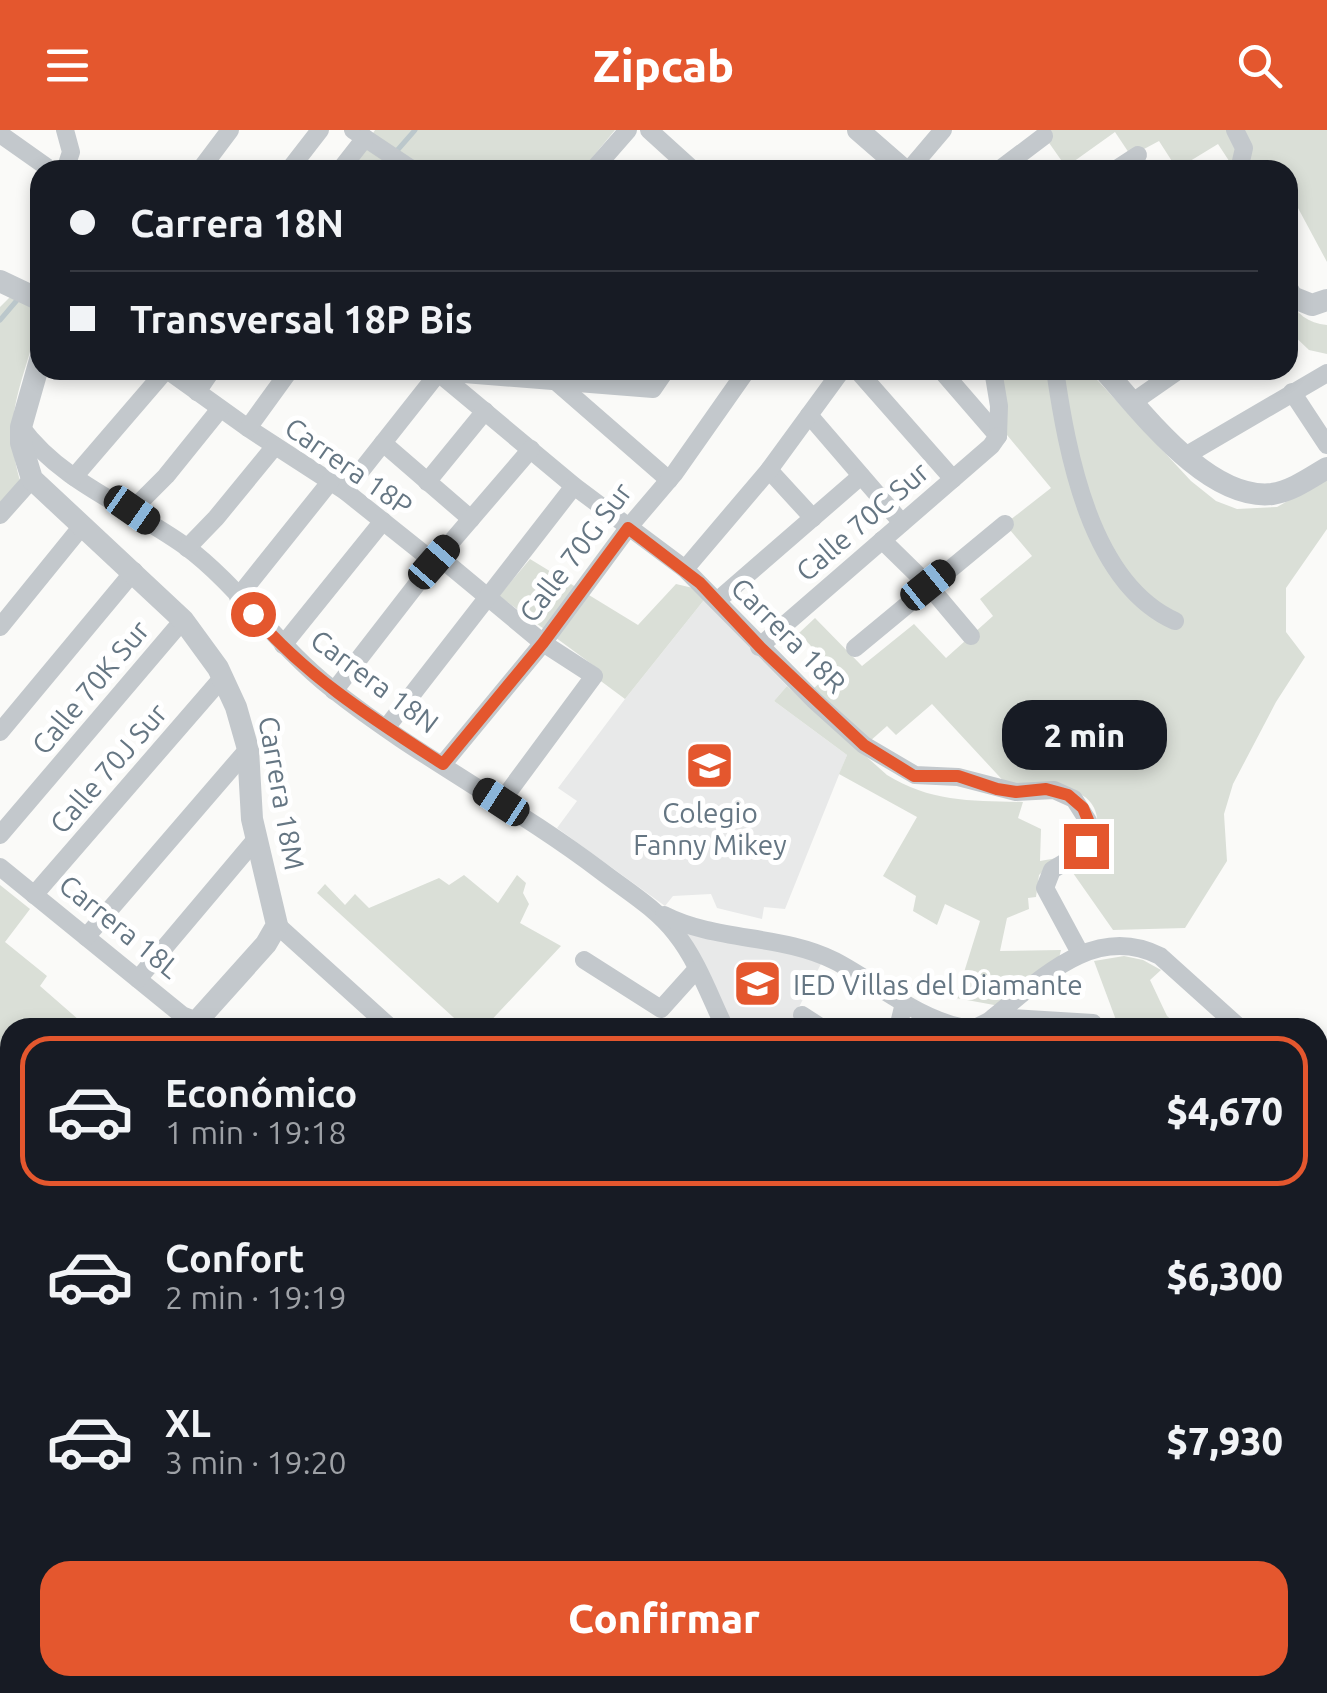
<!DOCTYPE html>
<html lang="es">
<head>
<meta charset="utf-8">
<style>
  :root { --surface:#171b24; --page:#20242c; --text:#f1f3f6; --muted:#9ea1a6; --line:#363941; --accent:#e4572e }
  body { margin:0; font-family:Ubuntu,sans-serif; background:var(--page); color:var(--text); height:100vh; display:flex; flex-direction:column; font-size:38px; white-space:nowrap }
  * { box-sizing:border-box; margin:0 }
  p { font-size:32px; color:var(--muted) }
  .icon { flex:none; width:55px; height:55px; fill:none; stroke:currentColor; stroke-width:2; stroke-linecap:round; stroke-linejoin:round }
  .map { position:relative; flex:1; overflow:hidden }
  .side { position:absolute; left:0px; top:888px; width:1328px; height:678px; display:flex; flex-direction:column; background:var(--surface); border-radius:30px 30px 0 0; box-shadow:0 5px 15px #0003 }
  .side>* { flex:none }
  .banner { position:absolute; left:30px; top:30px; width:1268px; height:220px; border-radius:30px; box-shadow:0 5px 15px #0003; display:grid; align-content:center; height:220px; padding:0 40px; background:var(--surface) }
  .end { position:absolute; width:45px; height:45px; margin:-22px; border:12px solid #e4572e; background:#fff; box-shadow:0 0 0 5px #fff }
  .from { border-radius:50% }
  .bubble { position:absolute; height:70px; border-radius:30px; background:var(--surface); box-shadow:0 5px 15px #0003; font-size:32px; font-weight:800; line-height:70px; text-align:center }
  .car { position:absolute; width:30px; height:60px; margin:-30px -15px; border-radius:12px; box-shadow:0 0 8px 2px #0007; background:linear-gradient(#222 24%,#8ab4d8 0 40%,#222 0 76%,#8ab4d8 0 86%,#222 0) }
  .banner b { display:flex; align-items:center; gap:35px; height:95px; font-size:38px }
  .banner b+b { border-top:2px solid var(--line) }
  .banner i { width:25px; height:25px; background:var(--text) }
  ul { padding:18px 0 0; list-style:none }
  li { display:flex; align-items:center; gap:30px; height:150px; margin:0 20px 15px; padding:0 20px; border:5px solid transparent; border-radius:30px }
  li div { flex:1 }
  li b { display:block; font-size:38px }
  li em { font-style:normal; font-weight:800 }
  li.selected { border-color:var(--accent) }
  li>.icon { width:90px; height:90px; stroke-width:1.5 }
  .action { display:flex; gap:20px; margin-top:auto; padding:20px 40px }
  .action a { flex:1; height:115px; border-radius:30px; background:var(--accent); color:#fff; font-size:40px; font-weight:800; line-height:115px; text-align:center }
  header { display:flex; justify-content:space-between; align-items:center; height:130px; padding:0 40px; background:var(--accent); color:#fff; font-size:45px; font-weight:800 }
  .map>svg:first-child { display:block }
</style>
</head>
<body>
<header><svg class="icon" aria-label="menu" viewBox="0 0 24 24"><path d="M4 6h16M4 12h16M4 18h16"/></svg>Zipcab<svg class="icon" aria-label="search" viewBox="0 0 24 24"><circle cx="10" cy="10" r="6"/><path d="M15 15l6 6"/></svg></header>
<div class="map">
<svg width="1327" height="1563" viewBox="0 0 1327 1563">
  <rect width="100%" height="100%" fill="#fafaf8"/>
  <g fill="#e8e9e9">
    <polygon points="704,470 787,556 774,571 847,625 785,779 764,777 762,789 717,778 711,764 673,766 665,776 557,698 577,671 558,658 625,569"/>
    <polygon points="685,802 772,817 822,832 799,877 794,897 728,897"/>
  </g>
  <g fill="#dadfd7">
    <polygon points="375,0 615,0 582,40 349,40"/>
    <polygon points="1040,0 1327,0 1327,132 1298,78 1288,83 1288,40 1235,40 1218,14 1177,39 1159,11 1131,26 1115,2 1066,37"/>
    <path d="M13 164C25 172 36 177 38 191 24 255 0 285 21 353L0 377V177Z"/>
    <path d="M1288 167C1296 184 1308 193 1327 195V224L1309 220 1288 200Z"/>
    <path d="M1000 240H1088L1191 351 1216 371 1237 379 1277 377 1327 349V399L1286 458V502L1305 527 1276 572 1233 654 1224 684 1227 731 1185 798 1113 800 1073 743C1098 724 1113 672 1072 661 1054 655 1029 658 1009 657L932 574 896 605 887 596 869 612 814 558 834 541 799 503 815 488 862 536 914 494 946 528 993 486 980 469 1032 426 1005 394 1051 358 1007 305Z"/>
    <polygon points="530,429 638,495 676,454 693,458 704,470 625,569 594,546 601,541 499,466"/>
    <path d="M787 556 887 645C930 672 973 671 1023 672L1018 688 1041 699 1040 731 1057 728 1039 745 1036 767 1028 768 1029 779 1007 788 1000 821 1061 820 1059 828 1005 877 956 868 980 791 945 774 937 795 913 781 916 766 883 746 917 687 839 644 847 625 774 571Z"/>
    <polygon points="464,745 498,773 517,745 526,753 523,763 529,774 520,793 561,816 485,897 464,897 317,763 325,754 345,775 355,764 369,778 439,748 449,755"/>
    <polygon points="0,755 30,779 5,812 47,846 40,856 87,897 10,898 10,1377 0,1365"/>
    <polygon points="1124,826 1143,830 1161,840 1150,850 1167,886 1180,897 1089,898 1116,890 1094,831"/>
    <polygon points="1327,1209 1327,1352 1318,1363 1318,1211"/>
    <polygon points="368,1555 505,1555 504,1563 374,1563"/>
  </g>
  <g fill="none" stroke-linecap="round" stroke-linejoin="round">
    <g stroke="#bbc7cb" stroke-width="5">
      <polyline points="380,40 415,0"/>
      <polyline points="0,190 18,169"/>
      <polyline points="0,1242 10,1257"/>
      <polyline points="1318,1333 1327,1323"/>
      <polyline points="420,1555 426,1563"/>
      <polyline points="1228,1555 1228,1563"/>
    </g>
    <g stroke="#c3c8cc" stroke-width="18">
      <polyline points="65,0 71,22 65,40"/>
      <polyline points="353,0 413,40"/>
      <polyline points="649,0 693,40"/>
      <polyline points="1235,0 1244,18 1239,40"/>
      <polyline points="0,4 51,40"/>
      <polyline points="200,40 230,0"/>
      <polyline points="289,40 320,0"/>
      <polyline points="340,40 365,8"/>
      <polyline points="593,40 628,0"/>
      <polyline points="909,40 943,0"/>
      <polyline points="999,40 1044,6"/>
      <polyline points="1115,40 1138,25"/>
      <polyline points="167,240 248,298 345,361 434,432 443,430 543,513 594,546 501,672"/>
      <polyline points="435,240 574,356 685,439 814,570 864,615 915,645 958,647 1016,662 1054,660 1074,669 1088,691 1088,710 1082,722 1052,740 1045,758 1080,823"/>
      <polyline points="857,240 953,349"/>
      <polyline points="941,240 998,306"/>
      <polyline points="993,240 999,276 998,306"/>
      <path d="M1055 240C1067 322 1090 453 1175 491"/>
      <polyline points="553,249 669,350"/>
      <polyline points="197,262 212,240"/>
      <polyline points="1292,262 1327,315"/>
      <polyline points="1133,272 1179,240"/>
      <polyline points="809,285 902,393"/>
      <path d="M21 297C61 352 131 377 185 416 238 455 277 516 331 558 416 626 514 675 601 741 627 761 656 778 676 804 697 830 710 867 725 898"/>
      <polyline points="248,298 290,240"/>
      <polyline points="383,313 471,389"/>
      <polyline points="1185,326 1327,243"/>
      <polyline points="769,340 813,388"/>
      <polyline points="74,347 166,240"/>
      <polyline points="427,352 485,281"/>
      <polyline points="345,361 439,242 653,259 666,240"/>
      <polyline points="132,380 166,346 220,279"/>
      <polyline points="0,385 32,349"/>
      <polyline points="882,410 928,455 971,506"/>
      <polyline points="187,418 216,388 275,316"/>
      <polyline points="685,439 769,340 842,240"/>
      <polyline points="238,467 330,352"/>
      <polyline points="717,471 861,346"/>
      <polyline points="0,497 82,396"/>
      <polyline points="283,515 383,391"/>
      <polyline points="759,517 991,316 998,306"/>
      <polyline points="855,518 1005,394"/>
      <polyline points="334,561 434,432 531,319"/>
      <polyline points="386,598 574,356"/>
      <polyline points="0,602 134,441"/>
      <polyline points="443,634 543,513 628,398 674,344 747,240"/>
      <polyline points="0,705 183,490"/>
      <polyline points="0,737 182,885 197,891 191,898"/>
      <polyline points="34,765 223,547"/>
      <path d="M664 785C717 812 782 804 835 831 877 853 917 889 965 898"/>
      <polyline points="277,795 391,898"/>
      <polyline points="86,807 248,619"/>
      <polyline points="584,830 661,879 696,840"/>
      <polyline points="138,849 256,709"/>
      <polyline points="802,885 822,898"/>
      <polyline points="994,887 1093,893"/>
      <polyline points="898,898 904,873"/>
      <path d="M975 898 989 891C1039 851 1093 792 1160 826L1240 898"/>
      <polyline points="1318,931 1327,936"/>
      <polyline points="1318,1243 1327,1237"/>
      <polyline points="0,1313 10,1318"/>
      <polyline points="0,1374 10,1386"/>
      <polyline points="0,1511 10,1531"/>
      <polyline points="98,1555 109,1563"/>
      <polyline points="259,1555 263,1563"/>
      <polyline points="364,1555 370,1563"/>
      <polyline points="909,1555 913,1563"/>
      <polyline points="1188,1555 1193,1556"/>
      <polyline points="141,1563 150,1555"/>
      <polyline points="606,1563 618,1555"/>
      <polyline points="841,1563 857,1555"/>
      <polyline points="1066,1563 1069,1561"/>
      <polyline points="1152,1563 1156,1555"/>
    </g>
    <g stroke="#c3c8cc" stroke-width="22">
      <polyline points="858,0 904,40"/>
      <polyline points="0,151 40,170"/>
      <polyline points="1288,160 1292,167 1312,175 1327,170"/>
      <polyline points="40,230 21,297 21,313 32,349 183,490 218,538 236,577 248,619 252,689 277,795 266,814 197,891 204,898"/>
      <path d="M1104 240C1143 283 1208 371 1272 364 1292 361 1310 348 1327 338"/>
      <polyline points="696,1555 700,1563"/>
    </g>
  </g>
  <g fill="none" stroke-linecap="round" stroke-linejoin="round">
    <path stroke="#e4572e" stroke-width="12" d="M253 484C306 547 375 590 443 634L543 513 628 398 700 453 760 517 864 615 914 646H958L997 659 1016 662 1046 659 1068 665 1083 678 1088 690 1086 716"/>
  </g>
  <defs>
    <symbol id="school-square" viewBox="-11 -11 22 22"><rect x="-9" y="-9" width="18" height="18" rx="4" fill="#e4572e" stroke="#fff"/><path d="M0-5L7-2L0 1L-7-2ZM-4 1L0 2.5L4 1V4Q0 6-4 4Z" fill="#fff"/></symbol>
  </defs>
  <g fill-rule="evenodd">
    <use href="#school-square" x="682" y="608" width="55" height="55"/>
    <use href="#school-square" x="730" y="826" width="55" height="55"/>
  </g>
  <g text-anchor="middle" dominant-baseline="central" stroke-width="10" stroke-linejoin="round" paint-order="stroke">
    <g font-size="28" fill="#657683" stroke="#fff">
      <text transform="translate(349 336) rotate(35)">Carrera 18P</text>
      <text transform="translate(862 391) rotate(-41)">Calle 70C Sur</text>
      <text transform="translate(575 422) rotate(-53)">Calle 70G Sur</text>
      <text transform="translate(789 505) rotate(45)">Carrera 18R</text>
      <text transform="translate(375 551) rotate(37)">Carrera 18N</text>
      <text transform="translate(90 557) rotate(-50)">Calle 70K Sur</text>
      <text transform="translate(108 638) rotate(-49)">Calle 70J Sur</text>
      <text transform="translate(282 663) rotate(80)">Carrera 18M</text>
      <text transform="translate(120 796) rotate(39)">Carrera 18L</text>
    </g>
    <g font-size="28" fill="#657683" stroke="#fff">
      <text x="710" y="682">Colegio<tspan x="710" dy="32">Fanny Mikey</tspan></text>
      <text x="793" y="854" text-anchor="start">IED Villas del Diamante</text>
    </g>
  </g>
</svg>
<i class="end from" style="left:253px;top:484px"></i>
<i class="end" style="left:1086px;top:716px"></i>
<div class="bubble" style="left:1002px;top:570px;width:165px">2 min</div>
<i class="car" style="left:132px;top:380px;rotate:125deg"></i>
<i class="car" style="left:434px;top:432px;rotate:41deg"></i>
<i class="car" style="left:928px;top:455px;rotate:51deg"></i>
<i class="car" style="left:501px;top:672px;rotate:303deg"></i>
<div class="banner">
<b><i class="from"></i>Carrera 18N</b>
<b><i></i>Transversal 18P Bis</b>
</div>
<section class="side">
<ul>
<li class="selected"><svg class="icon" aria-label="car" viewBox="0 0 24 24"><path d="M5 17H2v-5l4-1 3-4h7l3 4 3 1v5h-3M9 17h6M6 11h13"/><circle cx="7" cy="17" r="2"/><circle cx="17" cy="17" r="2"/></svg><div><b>Económico</b><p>1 min · 19:18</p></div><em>$4,670</em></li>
<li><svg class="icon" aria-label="car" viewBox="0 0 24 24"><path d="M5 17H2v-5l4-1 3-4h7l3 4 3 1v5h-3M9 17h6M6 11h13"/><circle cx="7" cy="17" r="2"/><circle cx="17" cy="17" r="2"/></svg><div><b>Confort</b><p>2 min · 19:19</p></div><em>$6,300</em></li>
<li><svg class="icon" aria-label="car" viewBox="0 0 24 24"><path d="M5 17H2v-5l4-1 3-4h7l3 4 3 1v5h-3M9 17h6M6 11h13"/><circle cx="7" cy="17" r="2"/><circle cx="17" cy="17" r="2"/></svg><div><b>XL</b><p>3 min · 19:20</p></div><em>$7,930</em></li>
</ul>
<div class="action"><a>Confirmar</a></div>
</section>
</div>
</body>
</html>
